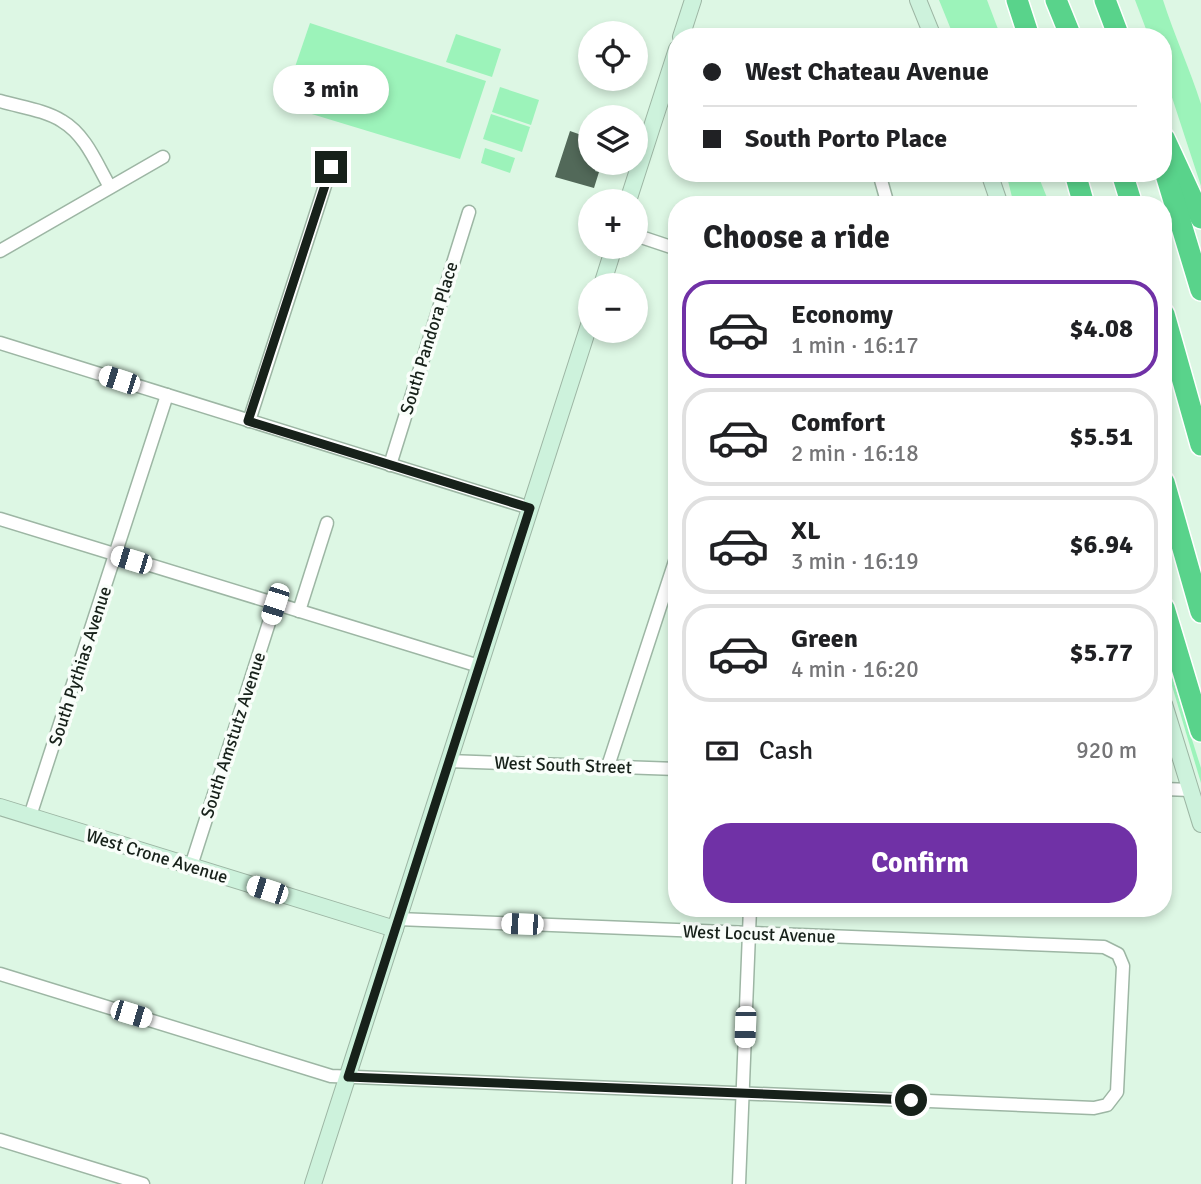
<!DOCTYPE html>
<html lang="en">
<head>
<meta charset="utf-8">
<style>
  :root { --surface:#fff; --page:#f6f6f6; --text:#202124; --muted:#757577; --line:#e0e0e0; --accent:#7031a6 }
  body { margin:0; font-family:Signika,sans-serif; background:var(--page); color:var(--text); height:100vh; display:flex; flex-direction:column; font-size:26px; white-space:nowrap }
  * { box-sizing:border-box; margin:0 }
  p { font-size:23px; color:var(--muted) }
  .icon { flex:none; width:38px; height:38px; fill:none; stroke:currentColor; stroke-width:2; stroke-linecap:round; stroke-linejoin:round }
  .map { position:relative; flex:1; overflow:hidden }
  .details { position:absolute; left:668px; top:196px; width:504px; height:721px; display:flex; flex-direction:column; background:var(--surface); border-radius:28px; box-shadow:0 4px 10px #0003 }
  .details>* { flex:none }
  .top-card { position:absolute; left:668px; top:28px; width:504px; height:154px; border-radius:28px; box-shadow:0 4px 10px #0003; display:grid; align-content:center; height:154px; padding:0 35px; background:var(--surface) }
  .tools { position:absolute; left:578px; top:21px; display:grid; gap:14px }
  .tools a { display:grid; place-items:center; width:70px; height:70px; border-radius:50%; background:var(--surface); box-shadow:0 4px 10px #0003; font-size:35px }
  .end { position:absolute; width:32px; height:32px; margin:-16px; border:9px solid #17211a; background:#fff; box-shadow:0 0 0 4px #fff }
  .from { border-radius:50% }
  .bubble { position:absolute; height:49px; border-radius:24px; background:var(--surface); box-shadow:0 4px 10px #0003; font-size:23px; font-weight:700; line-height:49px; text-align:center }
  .car { position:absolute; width:21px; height:42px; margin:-21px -10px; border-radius:9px; box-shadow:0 0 5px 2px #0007; background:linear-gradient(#fff 24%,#345 0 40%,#fff 0 76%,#345 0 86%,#fff 0) }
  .top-card b { display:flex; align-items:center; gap:24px; height:66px; font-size:26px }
  .top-card b+b { border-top:2px solid var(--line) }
  .top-card i { width:18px; height:18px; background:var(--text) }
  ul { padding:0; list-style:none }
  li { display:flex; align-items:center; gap:21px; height:98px; margin:0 14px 10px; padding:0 21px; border:4px solid var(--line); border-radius:28px }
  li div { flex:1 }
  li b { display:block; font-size:26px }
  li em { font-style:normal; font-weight:700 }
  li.selected { border-color:var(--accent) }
  li>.icon { width:63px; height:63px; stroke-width:1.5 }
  h2 { padding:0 35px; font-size:32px; line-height:84px }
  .pay { display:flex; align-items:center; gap:18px; height:77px; padding:0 35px; font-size:26px }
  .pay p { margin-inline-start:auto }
  .primary-button { display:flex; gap:14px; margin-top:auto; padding:14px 35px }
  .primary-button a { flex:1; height:80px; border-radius:28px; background:var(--accent); color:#fff; font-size:28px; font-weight:700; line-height:80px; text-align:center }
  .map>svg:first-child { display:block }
</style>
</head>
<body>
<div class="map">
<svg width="1201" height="1184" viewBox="0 0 1201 1184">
  <rect width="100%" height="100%" fill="#ddf7e4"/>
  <g fill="#9cf3ba">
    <polygon points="939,0 987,0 1001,37 954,37"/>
    <path d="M1135 0H1163C1174 35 1190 69 1201 104V186L1164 73V37H1149Z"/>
    <polygon points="310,23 486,81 460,159 282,105"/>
    <polygon points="456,34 501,49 492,77 446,62"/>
    <polygon points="500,87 539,100 531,125 492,112"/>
    <polygon points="491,114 530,127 522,152 483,139"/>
    <polygon points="485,148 515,158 510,173 481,163"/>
    <polygon points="1006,173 1037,173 1050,205 1014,205"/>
    <polygon points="1164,651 1201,768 1201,783 1164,659"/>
  </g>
  <polygon fill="#526959" points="570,131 590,138 590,163 598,163 595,171 599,172 594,188 555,177"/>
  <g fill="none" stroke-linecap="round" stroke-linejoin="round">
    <defs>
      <g id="street">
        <path d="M0 101C20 107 45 110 62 121 86 135 97 165 110 187"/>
        <polyline points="879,173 888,205"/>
        <polyline points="635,235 677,249"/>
        <polyline points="0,251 163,157"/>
        <polyline points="0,343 530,508"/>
        <polyline points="249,421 331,167"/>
        <polyline points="390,465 469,212"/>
        <polyline points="0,519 479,666"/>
        <polyline points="299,611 327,523"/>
        <polyline points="448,761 677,769"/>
        <polyline points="608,766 677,555"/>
        <polyline points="1164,789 1191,790"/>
        <polyline points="30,816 167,395"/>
        <polyline points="191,866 275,604"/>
        <polyline points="0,974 331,1076 1094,1108 1107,1105 1117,1092 1123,966 1118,954 1104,947 398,919"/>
        <polyline points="0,1140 143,1184"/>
        <polyline points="739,1184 750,908"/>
      </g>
      <g id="secondary">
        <polyline points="918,0 933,37"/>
        <polyline points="681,37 693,0"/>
        <polyline points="989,173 1000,205"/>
        <polyline points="628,201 677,49"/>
        <polyline points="602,285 614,247"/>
        <polyline points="1164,704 1201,824"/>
        <polyline points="0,807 395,929"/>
        <polyline points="313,1184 590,322"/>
      </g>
      <g id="highway">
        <polyline points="1017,0 1029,37"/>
        <polyline points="1056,0 1071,37"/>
        <polyline points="1105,0 1119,37"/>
        <polyline points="1164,138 1201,218"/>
        <polyline points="1164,168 1201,290"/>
        <polyline points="1075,173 1084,205"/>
        <polyline points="1122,173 1132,205"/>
        <polyline points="1164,314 1201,445"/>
        <polyline points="1164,482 1201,612"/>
        <polyline points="1164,608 1201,731"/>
      </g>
    </defs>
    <use href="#street" stroke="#9db6a4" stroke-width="15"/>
    <use href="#secondary" stroke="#9db6a4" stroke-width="18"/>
    <use href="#highway" stroke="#fff" stroke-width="24"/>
    <use href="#street" stroke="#fff" stroke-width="12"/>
    <use href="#secondary" stroke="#cdf2dc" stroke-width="16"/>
    <use href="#highway" stroke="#59d38b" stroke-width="21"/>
  </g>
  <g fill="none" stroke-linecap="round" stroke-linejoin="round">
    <polyline stroke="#17211a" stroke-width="9" points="331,167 248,421 530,508 348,1077 911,1100"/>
  </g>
  <g text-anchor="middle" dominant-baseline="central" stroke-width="7" stroke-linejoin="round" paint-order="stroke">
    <g font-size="18" fill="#17211a" stroke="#f9fefa">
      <text transform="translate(429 338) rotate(-73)">South Pandora Place</text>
      <text transform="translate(80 666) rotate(-72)">South Pythias Avenue</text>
      <text transform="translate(233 735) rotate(-72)">South Amstutz Avenue</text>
      <text transform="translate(563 765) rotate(2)">West South Street</text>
      <text transform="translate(157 856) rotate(17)">West Crone Avenue</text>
      <text transform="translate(759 934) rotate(2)">West Locust Avenue</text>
    </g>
  </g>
</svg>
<div class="tools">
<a><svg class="icon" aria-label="locate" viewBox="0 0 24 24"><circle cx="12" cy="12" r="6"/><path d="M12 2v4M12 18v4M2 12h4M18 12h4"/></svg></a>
<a><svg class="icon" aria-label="layers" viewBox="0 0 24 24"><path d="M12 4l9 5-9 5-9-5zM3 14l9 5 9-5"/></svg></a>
<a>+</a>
<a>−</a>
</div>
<i class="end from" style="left:911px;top:1100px"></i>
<i class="end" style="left:331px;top:167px"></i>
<div class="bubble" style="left:273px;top:65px;width:116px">3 min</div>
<i class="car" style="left:119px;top:380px;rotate:288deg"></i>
<i class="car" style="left:131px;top:560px;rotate:287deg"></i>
<i class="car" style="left:275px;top:604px;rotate:198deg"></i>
<i class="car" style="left:267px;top:890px;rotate:288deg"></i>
<i class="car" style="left:522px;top:924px;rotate:272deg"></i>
<i class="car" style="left:131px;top:1014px;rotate:107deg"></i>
<i class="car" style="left:745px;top:1027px;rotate:182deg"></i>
<div class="top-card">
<b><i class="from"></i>West Chateau Avenue</b>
<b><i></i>South Porto Place</b>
</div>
<section class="details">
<h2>Choose a ride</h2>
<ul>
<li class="selected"><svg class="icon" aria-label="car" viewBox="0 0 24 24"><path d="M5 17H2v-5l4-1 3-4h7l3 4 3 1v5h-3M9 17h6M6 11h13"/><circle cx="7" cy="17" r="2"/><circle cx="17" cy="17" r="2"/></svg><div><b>Economy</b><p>1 min · 16:17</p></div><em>$4.08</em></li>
<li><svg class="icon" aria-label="car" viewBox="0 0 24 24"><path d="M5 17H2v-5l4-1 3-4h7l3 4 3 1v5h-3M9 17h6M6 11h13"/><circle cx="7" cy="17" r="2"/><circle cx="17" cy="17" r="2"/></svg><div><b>Comfort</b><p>2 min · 16:18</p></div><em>$5.51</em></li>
<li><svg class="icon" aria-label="car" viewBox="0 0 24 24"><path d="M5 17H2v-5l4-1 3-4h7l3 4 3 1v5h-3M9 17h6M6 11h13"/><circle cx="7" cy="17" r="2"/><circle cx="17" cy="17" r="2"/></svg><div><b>XL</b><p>3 min · 16:19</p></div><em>$6.94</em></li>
<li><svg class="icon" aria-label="car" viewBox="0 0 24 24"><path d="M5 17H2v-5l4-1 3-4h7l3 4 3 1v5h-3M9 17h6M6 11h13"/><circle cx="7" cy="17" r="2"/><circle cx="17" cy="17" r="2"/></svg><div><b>Green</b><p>4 min · 16:20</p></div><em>$5.77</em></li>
</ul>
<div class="pay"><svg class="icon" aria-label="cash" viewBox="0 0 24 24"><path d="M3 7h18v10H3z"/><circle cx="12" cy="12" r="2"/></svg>Cash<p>920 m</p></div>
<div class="primary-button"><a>Confirm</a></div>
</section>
</div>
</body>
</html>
